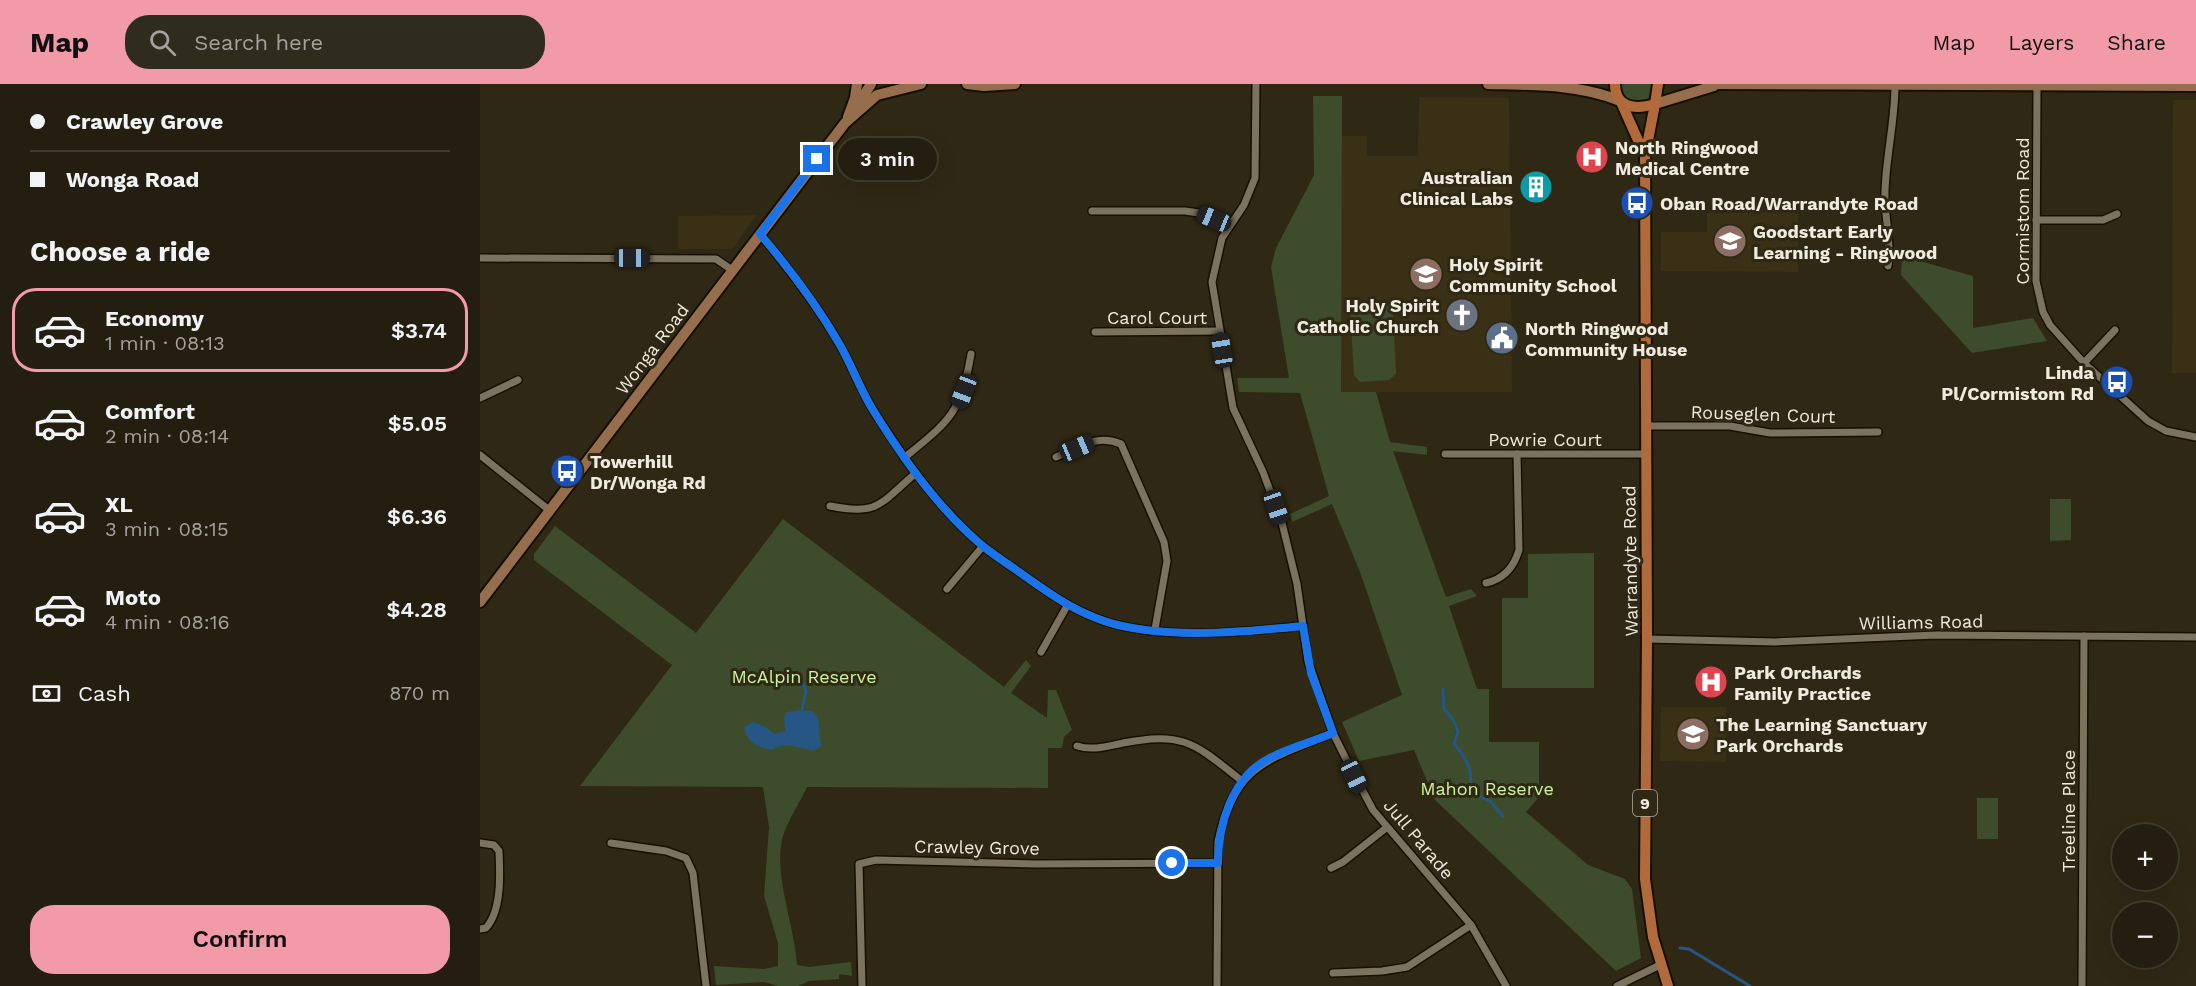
<!DOCTYPE html>
<html lang="en">
<head>
<meta charset="utf-8">
<style>
  :root { --surface:#231e0f; --page:#2f2b1d; --text:#f1f3f6; --muted:#a3a29e; --line:#403c2f; --accent:#f39aa8 }
  body { margin:0; font-family:"Work Sans",sans-serif; background:var(--page); color:var(--text); height:100vh; display:flex; flex-direction:column; font-size:22px; white-space:nowrap }
  * { box-sizing:border-box; margin:0 }
  p { font-size:20px; color:var(--muted) }
  .icon { flex:none; width:33px; height:33px; fill:none; stroke:currentColor; stroke-width:2; stroke-linecap:round; stroke-linejoin:round }
  .map { position:relative; flex:1; overflow:hidden }
  .side { display:flex; flex-direction:column; background:var(--surface); width:480px }
  .side>* { flex:none }
  .top-card { display:grid; align-content:center; height:132px; padding:0 30px; background:var(--surface) }
  .controls { position:absolute; left:1632px; top:740px; display:grid; gap:12px }
  .controls a { display:grid; place-items:center; width:66px; height:66px; border-radius:50%; background:var(--surface); box-shadow:0 6px 24px #0002,0 0 0 2px var(--line); font-size:30px }
  .end { position:absolute; width:27px; height:27px; margin:-14px; border:8px solid #1a73e8; background:#fff; box-shadow:0 0 0 3px #fff }
  .from { border-radius:50% }
  .bubble { position:absolute; height:42px; border-radius:21px; background:var(--surface); box-shadow:0 6px 24px #0002,0 0 0 2px var(--line); font-size:20px; font-weight:600; line-height:42px; text-align:center }
  .car { position:absolute; width:18px; height:36px; margin:-18px -9px; border-radius:8px; box-shadow:0 0 4px 2px #0007; background:linear-gradient(#222 24%,#8ab4d8 0 40%,#222 0 76%,#8ab4d8 0 86%,#222 0) }
  .top-card b { display:flex; align-items:center; gap:21px; height:57px; font-size:22px }
  .top-card b+b { border-top:2px solid var(--line) }
  .top-card i { width:15px; height:15px; background:var(--text) }
  ul { padding:0; list-style:none }
  li { display:flex; align-items:center; gap:18px; height:84px; margin:0 12px 9px; padding:0 18px; border:3px solid transparent; border-radius:24px }
  li div { flex:1 }
  li b { display:block; font-size:22px }
  li em { font-style:normal; font-weight:600 }
  li.selected { border-color:var(--accent) }
  li>.icon { width:54px; height:54px; stroke-width:1.5 }
  h2 { padding:0 30px; font-size:27px; line-height:72px }
  .pay { display:flex; align-items:center; gap:15px; height:66px; padding:0 30px; font-size:22px }
  .pay p { margin-inline-start:auto }
  .action { display:flex; gap:12px; margin-top:auto; padding:12px 30px }
  .action a { flex:1; height:69px; border-radius:24px; background:var(--accent); color:#111; font-size:24px; font-weight:600; line-height:69px; text-align:center }
  header { display:flex; align-items:center; gap:36px; box-sizing:border-box; height:84px; padding:0 30px; background:var(--accent); color:#111 }
  header strong { font-size:28px }
  nav { display:flex; gap:33px; margin-inline-start:auto; font-size:21px }
  .search { width:420px; height:54px; background:var(--page); display:flex; align-items:center; gap:15px; box-sizing:border-box; padding:0 21px; border-radius:24px; color:var(--muted); font-size:22px }
  main { display:flex; flex:1; min-height:0 }
  .map>svg:first-child { display:block }
</style>
</head>
<body>
<header>
<strong>Map</strong>
<div class="search"><svg class="icon" aria-label="search" viewBox="0 0 24 24"><circle cx="10" cy="10" r="6"/><path d="M15 15l6 6"/></svg>Search here</div>
<nav><a>Map</a><a>Layers</a><a>Share</a></nav>
</header>
<main>
<section class="side">
<div class="top-card">
<b><i class="from"></i>Crawley Grove</b>
<b><i></i>Wonga Road</b>
</div>
<h2>Choose a ride</h2>
<ul>
<li class="selected"><svg class="icon" aria-label="car" viewBox="0 0 24 24"><path d="M5 17H2v-5l4-1 3-4h7l3 4 3 1v5h-3M9 17h6M6 11h13"/><circle cx="7" cy="17" r="2"/><circle cx="17" cy="17" r="2"/></svg><div><b>Economy</b><p>1 min · 08:13</p></div><em>$3.74</em></li>
<li><svg class="icon" aria-label="car" viewBox="0 0 24 24"><path d="M5 17H2v-5l4-1 3-4h7l3 4 3 1v5h-3M9 17h6M6 11h13"/><circle cx="7" cy="17" r="2"/><circle cx="17" cy="17" r="2"/></svg><div><b>Comfort</b><p>2 min · 08:14</p></div><em>$5.05</em></li>
<li><svg class="icon" aria-label="car" viewBox="0 0 24 24"><path d="M5 17H2v-5l4-1 3-4h7l3 4 3 1v5h-3M9 17h6M6 11h13"/><circle cx="7" cy="17" r="2"/><circle cx="17" cy="17" r="2"/></svg><div><b>XL</b><p>3 min · 08:15</p></div><em>$6.36</em></li>
<li><svg class="icon" aria-label="car" viewBox="0 0 24 24"><path d="M5 17H2v-5l4-1 3-4h7l3 4 3 1v5h-3M9 17h6M6 11h13"/><circle cx="7" cy="17" r="2"/><circle cx="17" cy="17" r="2"/></svg><div><b>Moto</b><p>4 min · 08:16</p></div><em>$4.28</em></li>
</ul>
<div class="pay"><svg class="icon" aria-label="cash" viewBox="0 0 24 24"><path d="M3 7h18v10H3z"/><circle cx="12" cy="12" r="2"/></svg>Cash<p>870 m</p></div>
<div class="action"><a>Confirm</a></div>
</section>
<div class="map">
<svg width="1716" height="902" viewBox="0 0 1716 902">
  <rect width="100%" height="100%" fill="#2f2814"/>
  <g fill="#3a3015">
    <polygon points="939,13 1029,14 1032,308 861,308 861,52 887,52 887,72 938,72"/>
    <polygon points="1693,16 1716,16 1716,289 1692,289"/>
    <polygon points="1318,128 1318,188 1181,187 1181,148 1227,148 1227,129"/>
    <polygon points="277,131 252,165 198,165 198,132"/>
    <polygon points="1181,623 1246,623 1246,678 1180,677"/>
  </g>
  <g fill="#3d4c2b">
    <path d="M1140 0H1173L1169 14C1160 20 1153 19 1145 14Z"/>
    <polygon points="833,12 862,12 861,308 896,308 910,358 947,363 947,371 913,367 966,513 991,505 997,512 969,522 997,605 1009,605 1009,658 1059,658 1059,713 1046,728 1108,781 1145,795 1152,805 1161,874 1136,887 955,716 934,666 879,677 862,638 922,611 880,488 852,420 812,438 810,430 849,412 820,309 759,308 757,294 809,294 791,183 796,164 834,91"/>
    <polygon points="1422,172 1493,192 1493,244 1553,234 1567,257 1492,269 1421,191"/>
    <polygon points="905,218 913,224 916,290 909,296 880,298 874,291 870,225 876,220"/>
    <polygon points="1570,415 1591,415 1591,456 1570,457"/>
    <path d="M303 435 524 603 546 576 551 582 531 609 567 634 568 606H576L592 646 584 653 582 664H568V704L327 703C320 718 310 733 304 749 291 786 315 841 317 881L329 883 371 878 372 892 359 890V895L329 897 318 902H298L284 898 236 901 234 882 284 885 298 882V859L284 812 289 743 283 703 100 702 192 581 54 476V470L75 442 216 549Z"/>
    <polygon points="1114,469 1114,604 1022,604 1022,514 1048,514 1048,470"/>
    <rect x="1497" y="714" width="21" height="41"/>
  </g>
  <path fill="#265683" d="M317 626 331 627 338 633 341 662 334 667C319 664 305 657 292 666 277 663 267 659 264 643L273 638 286 643 294 650 305 647 304 634 307 628Z"/>
  <g fill="none" stroke-linecap="round" stroke-linejoin="round">
    <g stroke="#265683" stroke-width="3">
      <polyline points="318,590 326,607 322,626"/>
      <path d="M963 605 964 625 974 637 978 648 974 660C988 675 993 687 990 708L1010 717 1023 732"/>
      <polyline points="1200,864 1209,865 1270,902"/>
    </g>
    <defs>
      <g id="street">
        <polyline points="776,0 775,94 764,121 742,154 732,198 753,324 783,388 802,439 817,500 828,577 853,649 867,677 893,726 991,841 1026,902"/>
        <polyline points="1557,2 1556,197 1563,228 1570,241 1604,279 1668,337 1686,347 1716,353"/>
        <polyline points="612,127 705,127 719,129 748,141"/>
        <polyline points="1556,136 1623,136 1637,130"/>
        <path d="M280 150C310 186 337 221 360 261 372 282 380 305 393 326 424 375 459 426 504 463 518 474 534 484 549 495 573 512 595 527 624 537 681 556 763 548 823 542"/>
        <polyline points="0,174 236,175 252,186"/>
        <path d="M1408 182C1412 157 1404 133 1405 108 1406 72 1415 37 1415 1"/>
        <polyline points="615,248 739,247"/>
        <polyline points="1604,279 1635,246"/>
        <polyline points="0,314 38,296"/>
        <polyline points="1166,342 1250,342 1290,349 1398,348"/>
        <polyline points="965,370 1165,370"/>
        <polyline points="0,371 69,426"/>
        <path d="M576 373C599 364 617 349 641 360L684 458 687 477 675 545"/>
        <path d="M424 374C469 337 481 330 491 270"/>
        <path d="M350 422C400 432 400 419 436 389"/>
        <path d="M1006 499C1024 495 1034 483 1039 466L1037 370"/>
        <polyline points="467,505 503,462"/>
        <polyline points="1167,555 1295,558 1456,551 1716,553"/>
        <polyline points="561,568 587,522"/>
        <path d="M597 662C613 667 628 662 643 659 705 647 715 660 762 697"/>
        <path d="M0 759 14 761 19 767C20 790 22 826 6 844L0 845"/>
        <polyline points="131,759 186,767 206,774 213,789 226,902"/>
        <polyline points="851,784 863,778 906,744"/>
        <polyline points="853,889 902,887 927,883 991,841"/>
        <polyline points="382,902 379,780 396,776 556,780 738,779"/>
        <path d="M737 902 738 758C754 680 788 676 853 649"/>
        <polyline points="1137,902 1180,881"/>
        <polyline points="1602,902 1604,552"/>
      </g>
      <g id="secondary">
        <polyline points="487,0 504,2 535,0"/>
        <path d="M1008 0C1052 1 1101 0 1140 17"/>
        <polyline points="1227,0 1716,2"/>
        <polyline points="1175,20 1234,2"/>
        <polyline points="377,22 391,0"/>
        <polyline points="368,33 375,14 377,0"/>
        <polyline points="0,518 365,39 397,11 441,0"/>
      </g>
      <g id="primary">
        <path d="M1135 0C1135 24 1155 26 1175 20L1178 0"/>
        <polyline points="1141,18 1165,72"/>
        <polyline points="1175,20 1165,72 1167,555 1165,795 1173,853 1188,902"/>
      </g>
    </defs>
    <use href="#street" stroke="#171001" stroke-width="10"/>
    <use href="#secondary" stroke="#171001" stroke-width="14"/>
    <use href="#primary" stroke="#171001" stroke-width="14"/>
    <use href="#street" stroke="#7c735e" stroke-width="7"/>
    <use href="#secondary" stroke="#966e4d" stroke-width="10"/>
    <use href="#primary" stroke="#b06a3c" stroke-width="10"/>
  </g>
  <g fill="none" stroke-linecap="round" stroke-linejoin="round">
    <path stroke="#1a73e8" stroke-width="8" d="M337 75 280 150C310 185 337 221 360 261 372 282 380 305 393 326 423 375 459 426 504 463 518 474 534 484 549 495 573 512 595 527 624 537 681 556 763 548 823 542L831 589 853 649C832 658 808 664 788 675 752 694 738 741 738 779H692"/>
  </g>
  <defs>
    <symbol id="hospital-disc" viewBox="-11 -11 22 22"><circle r="9.5" fill="#e0444e" stroke="#2f2814"/><path d="M-5-5h3v3.5h4V-5h3V5h-3V1.5h-4V5h-3Z" fill="#fff"/></symbol>
    <symbol id="building-disc" viewBox="-11 -11 22 22"><circle r="9.5" fill="#0f9aa8" stroke="#2f2814"/><path d="M-4-6H4V6H1V3H-1V6H-4ZM-2.5-4.3h1.7v1.8h-1.7ZM.8-4.3h1.7v1.8H.8ZM-2.5-1h1.7V.8h-1.7ZM.8-1h1.7V.8H.8Z" fill="#fff"/></symbol>
    <symbol id="bus-disc" viewBox="-11 -11 22 22"><circle r="9.5" fill="#1a4fb4" stroke="#2f2814"/><path d="M-5-6H5V4H4V6H2V4H-2V6H-4V4H-5ZM-3.5-4V0h7V-4ZM-3.5 1.2v1.5H-2V1.2ZM2 1.2v1.5H3.5V1.2Z" fill="#fff"/></symbol>
    <symbol id="school-disc" viewBox="-11 -11 22 22"><circle r="9.5" fill="#8d6e63" stroke="#2f2814"/><path d="M0-5L7-2L0 1L-7-2ZM-4 1L0 2.5L4 1V4Q0 6-4 4Z" fill="#fff"/></symbol>
    <symbol id="church-disc" viewBox="-11 -11 22 22"><circle r="9.5" fill="#6b7280" stroke="#2f2814"/><path d="M-1.2-6h2.4v3.5h3.3v2.4h-3.3V6h-2.4V-.1h-3.3v-2.4h3.3Z" fill="#fff"/></symbol>
    <symbol id="civic-disc" viewBox="-11 -11 22 22"><circle r="9.5" fill="#5c6f8a" stroke="#2f2814"/><path d="M-.6-6.5H3V-4.5H.6V-3L4-1V1h2V6H-6V1h2V-1L-.6-3ZM-1.2 2.5V6h2.4V2.5Z" fill="#fff"/></symbol>
  </defs>
  <g fill-rule="evenodd">
    <use href="#hospital-disc" x="1093" y="54" width="38" height="38"/>
    <use href="#building-disc" x="1037" y="84" width="38" height="38"/>
    <use href="#bus-disc" x="1138" y="100" width="38" height="38"/>
    <use href="#school-disc" x="1231" y="138" width="38" height="38"/>
    <use href="#school-disc" x="927" y="171" width="38" height="38"/>
    <use href="#church-disc" x="963" y="212" width="38" height="38"/>
    <use href="#civic-disc" x="1003" y="235" width="38" height="38"/>
    <use href="#bus-disc" x="1618" y="279" width="38" height="38"/>
    <use href="#bus-disc" x="68" y="368" width="38" height="38"/>
    <use href="#hospital-disc" x="1212" y="579" width="38" height="38"/>
    <use href="#school-disc" x="1194" y="631" width="38" height="38"/>
  </g>
  <g text-anchor="middle" dominant-baseline="central" stroke-width="6" stroke-linejoin="round" paint-order="stroke">
    <rect fill="#2f2814" stroke="#b6b0a2" stroke-width="1.5" x="1153" y="706" width="24" height="26" rx="4.5"/>
    <g font-size="16" font-weight="bold" fill="#f0ebdf">
      <text x="1165" y="719">9</text>
    </g>
    <g font-size="18" font-weight="bold" fill="#f0ebdf" stroke="#2f2814" text-anchor="start">
      <text x="1135" y="63">North Ringwood<tspan x="1135" dy="21">Medical Centre</tspan></text>
      <text x="1033" y="93" text-anchor="end">Australian<tspan x="1033" dy="21">Clinical Labs</tspan></text>
      <text x="1180" y="119">Oban Road/Warrandyte Road</text>
      <text x="1273" y="147">Goodstart Early<tspan x="1273" dy="21">Learning - Ringwood</tspan></text>
      <text x="969" y="180">Holy Spirit<tspan x="969" dy="21">Community School</tspan></text>
      <text x="959" y="221" text-anchor="end">Holy Spirit<tspan x="959" dy="21">Catholic Church</tspan></text>
      <text x="1045" y="244">North Ringwood<tspan x="1045" dy="21">Community House</tspan></text>
      <text x="1614" y="288" text-anchor="end">Linda<tspan x="1614" dy="21">Pl/Cormistom Rd</tspan></text>
      <text x="110" y="377">Towerhill<tspan x="110" dy="21">Dr/Wonga Rd</tspan></text>
      <text x="1254" y="588">Park Orchards<tspan x="1254" dy="21">Family Practice</tspan></text>
      <text x="1236" y="640">The Learning Sanctuary<tspan x="1236" dy="21">Park Orchards</tspan></text>
    </g>
    <g font-size="18" fill="#f0ebdf" stroke="#2f2814">
      <text transform="translate(1542 127) rotate(-90)">Cormistom Road</text>
      <text x="677" y="233">Carol Court</text>
      <text transform="translate(172 265) rotate(-53)">Wonga Road</text>
      <text transform="translate(1283 330) rotate(2)">Rouseglen Court</text>
      <text x="1065" y="355">Powrie Court</text>
      <text transform="translate(1150 477) rotate(-91)">Warrandyte Road</text>
      <text transform="translate(1441 538) rotate(-1)">Williams Road</text>
      <text transform="translate(1588 727) rotate(-90)">Treeline Place</text>
      <text transform="translate(939 755) rotate(50)">Jull Parade</text>
      <text transform="translate(497 763) rotate(1)">Crawley Grove</text>
    </g>
    <g font-size="18" fill="#cbf59d" stroke="#2f2814">
      <text x="324" y="592">McAlpin Reserve</text>
      <text x="1007" y="704">Mahon Reserve</text>
    </g>
  </g>
</svg>
<div class="controls">
<a>+</a>
<a>−</a>
</div>
<i class="end from" style="left:692px;top:779px"></i>
<i class="end" style="left:337px;top:75px"></i>
<div class="bubble" style="left:358px;top:54px;width:99px">3 min</div>
<i class="car" style="left:734px;top:135px;rotate:292deg"></i>
<i class="car" style="left:152px;top:174px;rotate:90deg"></i>
<i class="car" style="left:742px;top:266px;rotate:351deg"></i>
<i class="car" style="left:484px;top:307px;rotate:201deg"></i>
<i class="car" style="left:597px;top:364px;rotate:67deg"></i>
<i class="car" style="left:796px;top:423px;rotate:161deg"></i>
<i class="car" style="left:874px;top:692px;rotate:155deg"></i>
</div>
</main>
</body>
</html>
